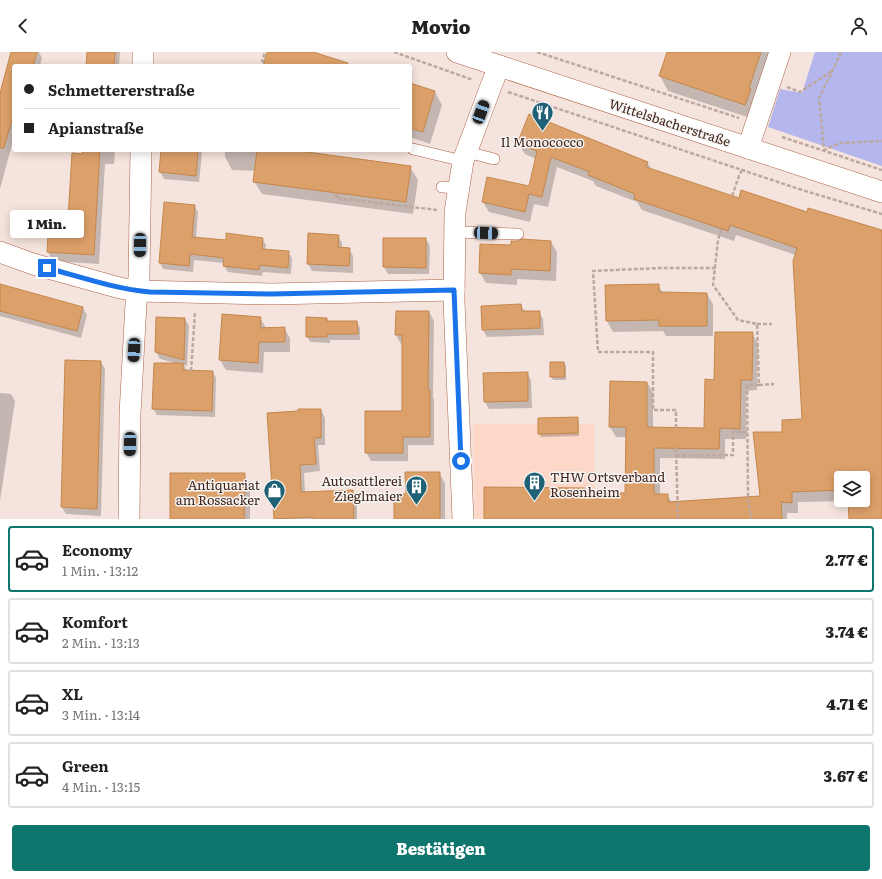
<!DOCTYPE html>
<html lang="de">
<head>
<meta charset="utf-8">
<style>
  :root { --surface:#fff; --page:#f6f6f6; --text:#222; --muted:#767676; --line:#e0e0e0; --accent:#0f766e }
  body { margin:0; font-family:Literata,serif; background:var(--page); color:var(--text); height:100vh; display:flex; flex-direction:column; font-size:15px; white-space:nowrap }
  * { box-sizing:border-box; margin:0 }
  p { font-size:13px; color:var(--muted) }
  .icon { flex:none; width:22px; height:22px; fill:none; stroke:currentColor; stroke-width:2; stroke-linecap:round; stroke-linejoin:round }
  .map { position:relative; height:467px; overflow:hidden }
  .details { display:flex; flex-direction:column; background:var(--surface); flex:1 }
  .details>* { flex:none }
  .guide { position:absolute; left:12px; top:12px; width:400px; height:88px; border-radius:4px; box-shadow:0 2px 10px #0003; display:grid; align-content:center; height:88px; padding:0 12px; background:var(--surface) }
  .tools { position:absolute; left:834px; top:419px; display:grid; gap:8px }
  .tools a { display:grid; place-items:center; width:36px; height:36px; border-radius:4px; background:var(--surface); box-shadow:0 2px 10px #0003; font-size:20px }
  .end { position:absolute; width:18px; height:18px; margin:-9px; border:5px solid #1a73e8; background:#fff; box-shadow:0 0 0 2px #fff }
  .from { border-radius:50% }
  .bubble { position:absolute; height:28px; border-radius:4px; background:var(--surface); box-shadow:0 2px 10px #0003; font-size:13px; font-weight:800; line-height:28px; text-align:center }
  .car { position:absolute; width:12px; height:24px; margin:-12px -6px; border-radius:5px; box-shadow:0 0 3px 1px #0007; background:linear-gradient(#222 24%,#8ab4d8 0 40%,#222 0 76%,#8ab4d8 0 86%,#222 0) }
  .guide b { display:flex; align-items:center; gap:14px; height:38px; font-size:15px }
  .guide b+b { border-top:1px solid var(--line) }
  .guide i { width:10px; height:10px; background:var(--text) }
  ul { padding:7px 0 0; list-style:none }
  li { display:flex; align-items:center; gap:12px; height:66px; margin:0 8px 6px; padding:0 4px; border:2px solid var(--line); border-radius:4px }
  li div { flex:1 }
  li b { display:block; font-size:15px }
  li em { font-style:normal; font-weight:800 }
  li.on { border-color:var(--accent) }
  li>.icon { width:36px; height:36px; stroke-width:1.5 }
  .cta { display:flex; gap:8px; margin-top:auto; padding:8px 12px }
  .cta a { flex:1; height:46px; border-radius:4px; background:var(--accent); color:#fff; font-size:16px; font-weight:800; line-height:46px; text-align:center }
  header { display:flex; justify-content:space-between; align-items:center; height:52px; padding:0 12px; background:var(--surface); font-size:18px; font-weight:800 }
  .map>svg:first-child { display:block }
</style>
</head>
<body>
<header><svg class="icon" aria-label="back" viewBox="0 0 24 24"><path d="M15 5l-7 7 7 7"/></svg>Movio<svg class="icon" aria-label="person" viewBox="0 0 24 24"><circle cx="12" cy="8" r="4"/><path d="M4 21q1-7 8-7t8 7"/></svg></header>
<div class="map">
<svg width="882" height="467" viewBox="0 0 882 467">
  <rect width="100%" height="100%" fill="#f5e4dd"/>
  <polygon fill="#fdd8c9" points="473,372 594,372 595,467 475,467"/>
  <polygon fill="#b4b6ed" points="815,0 882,0 882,114 768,75 780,37 802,41"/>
  <g fill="#0003" fill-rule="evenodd">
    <polygon points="12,0 39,0 42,6 40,14 14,14 14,85 0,137 0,44"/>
    <polygon points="88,0 120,0 119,14 87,14"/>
    <polygon points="668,0 773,0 753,67 668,39 660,24"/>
    <polygon points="410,32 435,40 442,53 430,92 410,85"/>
    <path d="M518 92 647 110 652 118 740 147 808 161 882 179V467H850L849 449 798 450V461H787V467H485L585 437 587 441 626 442V385H616L610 375 647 330 653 341V376L705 377 715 329 752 281 758 292 757 338 746 339V387H725V407L660 406V443H667L672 450 761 445 783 381 803 368 796 203 736 183 734 189 642 158 637 150 596 134 593 129 557 115 548 155 534 152 530 170 489 160 483 150 530 136 536 107 525 102ZM841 426H863V448H841Z"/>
    <polygon points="83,98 115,98 114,112 105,112 99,212 53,209 48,200 68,184"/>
    <polygon points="162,98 200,98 202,101 199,130 164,127 160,120"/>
    <polygon points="225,98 284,98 410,115 418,128 413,162 262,142 254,129 256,119 232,118 225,105"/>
    <polygon points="194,154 198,160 196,186 227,189 262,187 266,193 265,198 288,200 292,206 291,222 263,220 262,224 228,220 224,214 224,211 194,208 193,220 163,217 160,211"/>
    <polygon points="309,183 338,184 342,191 342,196 349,197 353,204 353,221 312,219 308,212"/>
    <polygon points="426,187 430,194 429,222 388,222 384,215"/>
    <polygon points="551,190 557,200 556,229 517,227 517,233 486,231 480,221"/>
    <polygon points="658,233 663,241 707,242 713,252 713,284 666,284 663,279 613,280 607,269 606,234"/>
    <polygon points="3,234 83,256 87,263 81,286 0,264 0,243"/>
    <polygon points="521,253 525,260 539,260 543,267 544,283 487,285 483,278"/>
    <polygon points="429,260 434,269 433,345 434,347 434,393 408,393 408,409 371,409 366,400 403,360 403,292 401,292 396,283"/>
    <polygon points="260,266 266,276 284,276 290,286 290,300 264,300 263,321 226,318 220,308"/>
    <polygon points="185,267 189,274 187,314 184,313 187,319 213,320 216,326 215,365 157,363 153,356 175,311 160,307 156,300"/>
    <polygon points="327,267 329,270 357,270 360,276 360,288 330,288 330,291 310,290 307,284"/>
    <polygon points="66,309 101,310 105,317 101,464 66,462 62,455"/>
    <polygon points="564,311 566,314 566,328 553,328 551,324"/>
    <polygon points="527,321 531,328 532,356 489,357 485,350"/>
    <polygon points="0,341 11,342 15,349 0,449"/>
    <polygon points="321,358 325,366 325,393 318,393 320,419 304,421 305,441 352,440 357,447 357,467 275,467"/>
    <polygon points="577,366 579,369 579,384 541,385 539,381"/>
    <polygon points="439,421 445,431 445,467 395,467 407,443"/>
    <polygon points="244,422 250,432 250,467 171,467"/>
  </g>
  <g fill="#dca06a" stroke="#c4874d">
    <polygon points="11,0 37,0 33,14 14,14 14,61 4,96 0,96 0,41"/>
    <polygon points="87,0 115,0 114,14 86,14"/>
    <polygon points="267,0 313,0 348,11 347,14 263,14"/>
    <polygon points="667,0 761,0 749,36 751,37 745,53 659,24"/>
    <polygon points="410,31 435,39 423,80 410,76"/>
    <polygon points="529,62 648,110 646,115 739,146 741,138 807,160 808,156 882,178 882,467 849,467 848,448 863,448 863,426 841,426 841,438 792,440 792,451 781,450 782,467 484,467 484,435 585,436 585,440 625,441 626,375 609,375 610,329 647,330 647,375 704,376 705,327 714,328 715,280 753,280 752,328 741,328 740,377 720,376 719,397 654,396 654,442 668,442 668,450 760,444 753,380 782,380 782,368 802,367 793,209 797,196 730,173 728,179 634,147 635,142 588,123 590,120 551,105 542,145 529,142 525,160 482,150 487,125 529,134 537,99 517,92"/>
    <polygon points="82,98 100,98 94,203 47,200 48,182 67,183 72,101 82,102"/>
    <polygon points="161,98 198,98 196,124 159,120"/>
    <polygon points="257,98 292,98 411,114 406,150 253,130"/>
    <polygon points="164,150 195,153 192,185 226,188 226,181 263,186 262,197 289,199 288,216 260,213 259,218 223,214 224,206 190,202 189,214 159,211"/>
    <polygon points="308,181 339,183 338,195 350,196 349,214 307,212"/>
    <polygon points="383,186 426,186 426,216 383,215"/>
    <polygon points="522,187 551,189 550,219 511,217 511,223 479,221 480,192 511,193 511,189 518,189"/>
    <polygon points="0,232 83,255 77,279 0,259"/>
    <polygon points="659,232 659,240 707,241 707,274 659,274 659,268 606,269 605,233"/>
    <polygon points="521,252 522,259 540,259 540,276 482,278 481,254"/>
    <polygon points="396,259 429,259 428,338 430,338 430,385 403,385 403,401 365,401 365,359 402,359 402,283 395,283"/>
    <polygon points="222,262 261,265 260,276 285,275 285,290 259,290 258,311 219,308"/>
    <polygon points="156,265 185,266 184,308 155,300"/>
    <polygon points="306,265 327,266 327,269 357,269 358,282 327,282 327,285 306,285"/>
    <polygon points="65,308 101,309 97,457 61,455"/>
    <polygon points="550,310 564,310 565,325 550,325"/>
    <polygon points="154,311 183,311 183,318 213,319 212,359 152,357"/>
    <polygon points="528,320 528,349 484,350 483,321"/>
    <polygon points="298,357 321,357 321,386 314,386 316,412 300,413 301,440 353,438 354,467 313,467 313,465 274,467 267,361 298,359"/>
    <polygon points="578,365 578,381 538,382 538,366"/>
    <polygon points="405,420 440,420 440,467 394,467 394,442 406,442"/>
    <polygon points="170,421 245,421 244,467 170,467"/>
  </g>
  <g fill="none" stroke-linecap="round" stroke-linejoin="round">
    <defs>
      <g id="service">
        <polyline points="413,97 463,109"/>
        <polyline points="467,100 494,107"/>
        <polyline points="442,135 459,136"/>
        <polyline points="455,180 518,182"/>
      </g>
      <g id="minor">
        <polyline points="457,0 882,140"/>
        <polyline points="143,14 143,0"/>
        <polyline points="748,96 780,0"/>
        <polyline points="0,200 33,212 120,236 137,239 271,242 454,238"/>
        <polyline points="129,467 130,362 136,251 139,225 141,98"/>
        <polyline points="463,467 454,249 455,160 463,109 491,34 499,14"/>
      </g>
    </defs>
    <use href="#service" stroke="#aa6042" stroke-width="12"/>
    <use href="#minor" stroke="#aa6042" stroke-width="22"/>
    <g stroke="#bda89f" stroke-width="2.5" stroke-dasharray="4 2" stroke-linecap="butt">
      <polyline points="394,0 473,28"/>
      <polyline points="537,0 739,66"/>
      <polyline points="840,0 840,3 819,46 824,98 840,91 882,89"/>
      <polyline points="264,10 262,9 265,0"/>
      <polyline points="787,35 800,40 832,19"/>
      <polyline points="508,40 802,138 882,162"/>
      <polyline points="782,85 882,118"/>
      <polyline points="337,142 336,146 437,158"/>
      <polyline points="732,144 739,124 742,118"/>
      <polyline points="721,177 718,188 713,233 738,268 757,272 759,333 747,333 748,446 751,467"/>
      <polyline points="757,272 772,272"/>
      <polyline points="191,319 195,260"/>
      <polyline points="759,333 774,332"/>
      <polyline points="676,376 676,358 653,358 653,300 598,300 593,219 660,216 715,216"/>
      <polyline points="676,396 678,467"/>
      <polyline points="676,404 733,403 733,380 747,380"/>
    </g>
    <use href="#service" stroke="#fff" stroke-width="11"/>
    <use href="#minor" stroke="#fff" stroke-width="21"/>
  </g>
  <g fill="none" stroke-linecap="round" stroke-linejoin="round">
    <path stroke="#1a73e8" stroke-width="5" d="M47 216C81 225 115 237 150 240L271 242 454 238 461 409"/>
  </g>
  <defs>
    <symbol id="restaurant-pin" viewBox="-11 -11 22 30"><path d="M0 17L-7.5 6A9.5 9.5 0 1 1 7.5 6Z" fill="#206176" stroke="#f5f5f5"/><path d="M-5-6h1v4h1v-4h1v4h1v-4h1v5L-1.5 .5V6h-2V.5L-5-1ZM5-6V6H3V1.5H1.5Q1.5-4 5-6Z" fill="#fff"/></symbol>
    <symbol id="building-pin" viewBox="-11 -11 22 30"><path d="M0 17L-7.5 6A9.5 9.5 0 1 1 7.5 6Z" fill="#206176" stroke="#f5f5f5"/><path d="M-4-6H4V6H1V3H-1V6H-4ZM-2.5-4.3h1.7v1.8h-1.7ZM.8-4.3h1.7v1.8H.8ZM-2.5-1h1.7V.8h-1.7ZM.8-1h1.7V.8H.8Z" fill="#fff"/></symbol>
    <symbol id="shop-pin" viewBox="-11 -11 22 30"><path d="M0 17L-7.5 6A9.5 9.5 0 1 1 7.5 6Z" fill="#206176" stroke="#f5f5f5"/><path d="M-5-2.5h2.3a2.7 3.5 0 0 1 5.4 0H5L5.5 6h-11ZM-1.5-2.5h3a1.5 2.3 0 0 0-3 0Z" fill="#fff"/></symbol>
  </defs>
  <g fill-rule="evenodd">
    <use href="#restaurant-pin" x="530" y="48" width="25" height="34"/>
    <use href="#building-pin" x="522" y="418" width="25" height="34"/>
    <use href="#building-pin" x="404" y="422" width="25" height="34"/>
    <use href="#shop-pin" x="262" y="426" width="25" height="34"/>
  </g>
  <g text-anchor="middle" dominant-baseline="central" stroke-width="3" stroke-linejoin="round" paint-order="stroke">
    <g font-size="13" fill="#432417" stroke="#f5f5f5">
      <text transform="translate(670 70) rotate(18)">Wittelsbacherstraße</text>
    </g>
    <g font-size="13" fill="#432417" stroke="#f5f5f5" text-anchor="end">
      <text x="542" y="89" text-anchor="middle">Il Monococco</text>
      <text x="550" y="424" text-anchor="start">THW Ortsverband<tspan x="550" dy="15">Rosenheim</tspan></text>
      <text x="402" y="428">Autosattlerei<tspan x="402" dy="15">Zieglmaier</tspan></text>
      <text x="260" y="432">Antiquariat<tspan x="260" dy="15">am Rossacker</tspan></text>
    </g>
  </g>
</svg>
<div class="tools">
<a><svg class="icon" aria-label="layers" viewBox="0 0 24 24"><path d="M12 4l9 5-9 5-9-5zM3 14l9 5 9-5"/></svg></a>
</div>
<i class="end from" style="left:461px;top:409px"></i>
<i class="end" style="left:47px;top:216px"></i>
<div class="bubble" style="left:10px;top:158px;width:74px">1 Min.</div>
<i class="car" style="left:481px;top:60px;rotate:20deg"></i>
<i class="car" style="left:486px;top:181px;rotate:92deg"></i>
<i class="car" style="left:140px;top:193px;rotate:181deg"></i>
<i class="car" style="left:134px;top:298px;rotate:183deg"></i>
<i class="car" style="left:130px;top:392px;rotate:181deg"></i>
<div class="guide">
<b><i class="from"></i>Schmettererstraße</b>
<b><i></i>Apianstraße</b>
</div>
</div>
<section class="details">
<ul>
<li class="on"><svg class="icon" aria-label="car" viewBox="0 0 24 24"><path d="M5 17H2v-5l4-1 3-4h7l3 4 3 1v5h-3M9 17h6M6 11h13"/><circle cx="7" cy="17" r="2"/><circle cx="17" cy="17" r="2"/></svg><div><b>Economy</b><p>1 Min. · 13:12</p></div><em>2.77 €</em></li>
<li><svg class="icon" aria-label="car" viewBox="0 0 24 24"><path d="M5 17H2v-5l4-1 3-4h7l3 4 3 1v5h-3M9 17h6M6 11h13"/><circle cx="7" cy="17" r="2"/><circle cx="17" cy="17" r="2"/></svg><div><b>Komfort</b><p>2 Min. · 13:13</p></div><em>3.74 €</em></li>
<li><svg class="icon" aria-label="car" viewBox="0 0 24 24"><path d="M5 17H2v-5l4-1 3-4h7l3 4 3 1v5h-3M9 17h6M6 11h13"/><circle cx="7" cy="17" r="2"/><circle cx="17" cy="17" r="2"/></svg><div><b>XL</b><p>3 Min. · 13:14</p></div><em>4.71 €</em></li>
<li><svg class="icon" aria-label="car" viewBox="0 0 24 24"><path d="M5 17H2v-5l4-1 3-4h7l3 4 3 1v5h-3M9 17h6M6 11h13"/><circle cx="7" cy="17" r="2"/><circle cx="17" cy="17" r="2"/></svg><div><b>Green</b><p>4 Min. · 13:15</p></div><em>3.67 €</em></li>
</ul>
<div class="cta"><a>Bestätigen</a></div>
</section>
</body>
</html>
